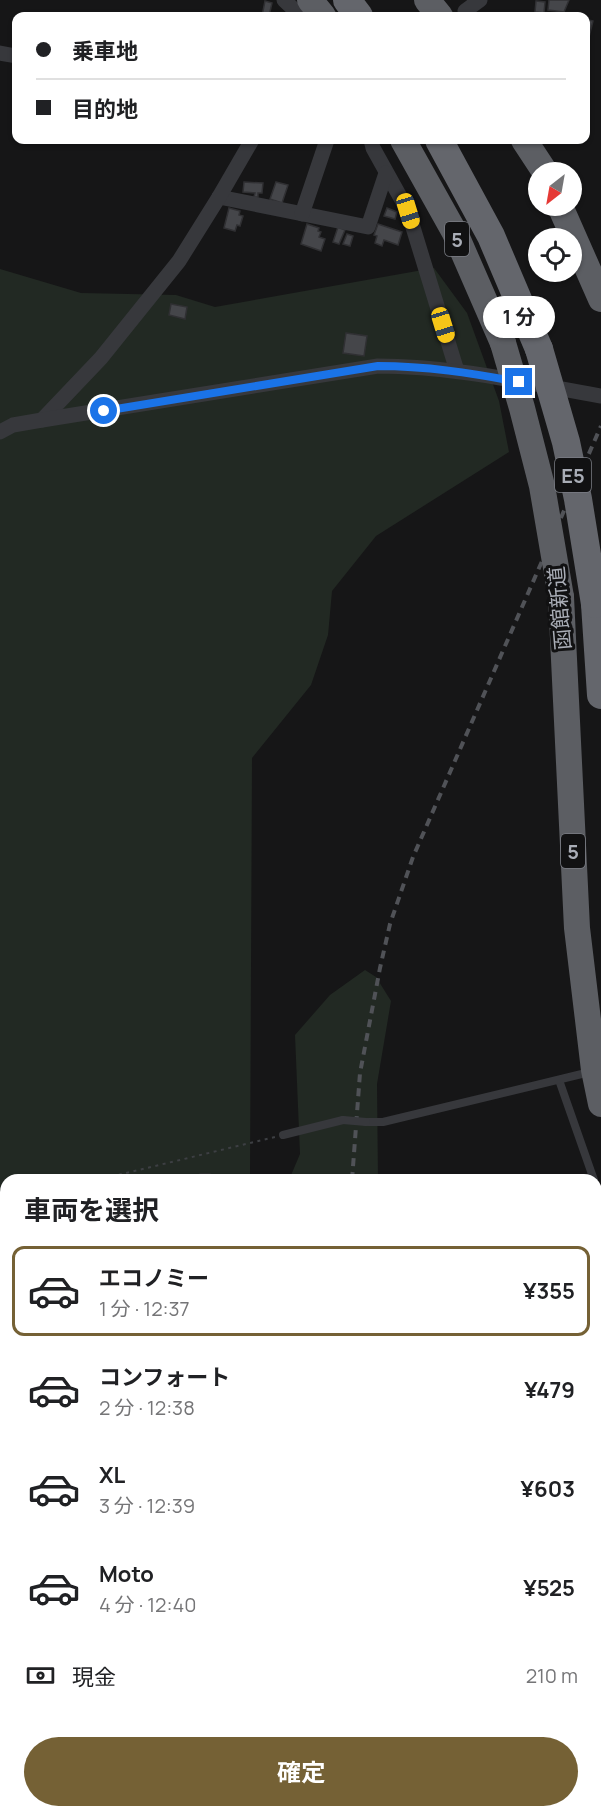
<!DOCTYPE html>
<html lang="ja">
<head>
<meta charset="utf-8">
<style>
  :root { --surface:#fff; --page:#f2f2f2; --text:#202124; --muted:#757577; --line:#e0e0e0; --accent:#756135 }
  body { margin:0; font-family:Manrope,"Noto Sans JP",sans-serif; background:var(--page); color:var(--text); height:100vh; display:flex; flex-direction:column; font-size:22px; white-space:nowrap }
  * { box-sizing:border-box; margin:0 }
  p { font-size:20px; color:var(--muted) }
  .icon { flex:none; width:33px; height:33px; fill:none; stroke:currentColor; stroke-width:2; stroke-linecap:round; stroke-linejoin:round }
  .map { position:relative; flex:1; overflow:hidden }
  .side { position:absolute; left:0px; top:1174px; width:602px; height:644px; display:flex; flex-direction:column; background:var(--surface); border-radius:18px 18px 0 0; box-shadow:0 2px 4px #0004 }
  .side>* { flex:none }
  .top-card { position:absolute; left:12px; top:12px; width:578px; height:132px; border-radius:12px; box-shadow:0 2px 4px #0004; display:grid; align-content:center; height:132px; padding:0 24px; background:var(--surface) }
  .needle { width:39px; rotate:211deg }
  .tools { position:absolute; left:528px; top:162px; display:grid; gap:12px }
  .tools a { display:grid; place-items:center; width:54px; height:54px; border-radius:50%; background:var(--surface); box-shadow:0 2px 4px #0004; font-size:30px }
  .end { position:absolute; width:27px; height:27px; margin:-14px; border:8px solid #1a73e8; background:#fff; box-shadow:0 0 0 3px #fff }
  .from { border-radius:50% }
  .bubble { position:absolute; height:42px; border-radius:21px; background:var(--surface); box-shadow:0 2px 4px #0004; font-size:20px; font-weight:700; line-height:42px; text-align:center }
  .car { position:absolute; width:18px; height:36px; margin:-18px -9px; border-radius:8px; box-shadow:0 0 4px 2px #0007; background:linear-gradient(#f5c518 24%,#345 0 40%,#f5c518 0 76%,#345 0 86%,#f5c518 0) }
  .top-card b { display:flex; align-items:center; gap:21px; height:57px; font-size:22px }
  .top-card b+b { border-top:2px solid var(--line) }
  .top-card i { width:15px; height:15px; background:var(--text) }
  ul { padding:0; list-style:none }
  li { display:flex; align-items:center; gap:18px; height:90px; margin:0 12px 9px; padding:0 12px; border:3px solid transparent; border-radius:12px }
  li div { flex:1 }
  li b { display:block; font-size:22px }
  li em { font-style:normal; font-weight:700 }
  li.on { border-color:var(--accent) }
  li>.icon { width:54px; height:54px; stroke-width:1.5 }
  h2 { padding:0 24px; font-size:27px; line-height:72px }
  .pay { display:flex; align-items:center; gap:15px; height:66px; padding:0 24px; font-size:22px }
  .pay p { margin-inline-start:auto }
  .action { display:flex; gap:12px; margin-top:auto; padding:12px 24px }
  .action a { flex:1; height:69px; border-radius:36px; background:var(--accent); color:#fff; font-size:24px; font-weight:700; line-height:69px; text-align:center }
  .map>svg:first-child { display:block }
</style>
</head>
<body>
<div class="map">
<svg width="601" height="1817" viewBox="0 0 601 1817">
  <rect width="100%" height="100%" fill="#161617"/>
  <g fill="#222923">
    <polygon points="434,268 467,313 499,401 509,452 376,536 332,591 328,635 311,685 252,758 250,1180 6,1180 6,1299 0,1295 0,269 81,293 176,295 215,307"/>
    <polygon points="365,970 376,977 391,1001 377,1084 378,1180 289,1180 300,1154 295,1035 330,995"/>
    <polygon points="296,1812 450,1812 450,1817 297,1817"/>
  </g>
  <g fill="#45464a" stroke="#303033" stroke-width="1.5">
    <polygon points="549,0 569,0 564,12 548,10"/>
    <polygon points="265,1 272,3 269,16 262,16"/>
    <polygon points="536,1 545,2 544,13 535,12"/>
    <polygon points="585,19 593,21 589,37 585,36"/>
    <polygon points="244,182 263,183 262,193 258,193 258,197 254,197 255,193 243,192"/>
    <polygon points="276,182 288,185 282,203 270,199"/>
    <polygon points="229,208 240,211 239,215 243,216 240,226 237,225 235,231 224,228"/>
    <polygon points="387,208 397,212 395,219 384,216"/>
    <polygon points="307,224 319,228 318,231 321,232 319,237 325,239 321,251 301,244"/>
    <polygon points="378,224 402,232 398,245 384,240 382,246 375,243 377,236 374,235"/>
    <polygon points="338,227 345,230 339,244 333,242"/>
    <polygon points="347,234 353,236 350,246 343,244"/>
    <polygon points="171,304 187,307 185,319 169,315"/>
    <polygon points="346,333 367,336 364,356 343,353"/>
    <rect x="200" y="1174" width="10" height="6"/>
    <rect x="596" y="1274" width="5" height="31"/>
    <polygon points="596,1367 597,1373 601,1372 601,1410 596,1411"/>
  </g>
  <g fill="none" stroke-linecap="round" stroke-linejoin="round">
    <g stroke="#3d3f43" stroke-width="2" stroke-dasharray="3 4.5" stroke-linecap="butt">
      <polyline points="97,1180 275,1137"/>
      <polyline points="0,1203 6,1202"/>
      <polyline points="596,1653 601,1645"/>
      <polyline points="514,1817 514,1812"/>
    </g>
    <g stroke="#37383c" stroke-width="8">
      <polyline points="559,1080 594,1180"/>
      <polyline points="366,1122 383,1122 590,1072"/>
      <polyline points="283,1135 343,1120"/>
      <polyline points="596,1186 601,1202"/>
    </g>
    <g stroke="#37383c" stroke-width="15">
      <polyline points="284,0 301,16"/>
      <polyline points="465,11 480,0"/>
      <polyline points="0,53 16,56"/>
      <polyline points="371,140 373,148 408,211 457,371"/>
      <polyline points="219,197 368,227 386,173"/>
      <polyline points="302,214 327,140"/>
      <polyline points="42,420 101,358 179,261 219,197 252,140"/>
      <path d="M0 432 13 425 42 420 378 366C453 366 527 383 601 396"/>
      <polyline points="596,1429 601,1428"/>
      <polyline points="0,1584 6,1583"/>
      <polyline points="0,1676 6,1674"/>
      <polyline points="198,1817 201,1817"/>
    </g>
    <g stroke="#5c5e63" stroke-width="26">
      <polyline points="310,0 323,16"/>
      <polyline points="427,0 440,16"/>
      <polyline points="403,140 455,233 503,343"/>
      <polyline points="524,140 545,172"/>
      <polyline points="560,206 601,299"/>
      <polyline points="561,597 577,928 594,1070 601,1104"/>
    </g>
    <g stroke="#64666c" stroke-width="28">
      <polyline points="347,0 359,16"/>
      <polyline points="439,140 491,236 539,349"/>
      <polyline points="595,604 601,695"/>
    </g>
    <g stroke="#505257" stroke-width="4" stroke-dasharray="8 6" stroke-linecap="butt">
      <polyline points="352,1180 360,1073 380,968 390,924 413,857 601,426"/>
      <polyline points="418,1812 418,1817"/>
    </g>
    <polyline stroke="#37383c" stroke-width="8" points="343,1120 366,1122"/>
    <polyline stroke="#5c5e63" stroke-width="26" points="503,343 522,408 542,486 561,597"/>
    <polyline stroke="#64666c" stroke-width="28" points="539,349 566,442 578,499 595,604"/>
  </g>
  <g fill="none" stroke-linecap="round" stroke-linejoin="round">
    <path stroke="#1a73e8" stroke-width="8" d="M104 411 378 366C426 366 471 373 519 382"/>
  </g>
  <g text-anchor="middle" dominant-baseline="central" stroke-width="6" stroke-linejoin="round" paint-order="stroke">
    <g fill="#111112" stroke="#7b7e85" stroke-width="1.5">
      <rect x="445" y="222" width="24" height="34" rx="4.5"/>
      <rect x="555" y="458" width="36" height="34" rx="4.5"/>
      <rect x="561" y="834" width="24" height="34" rx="4.5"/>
    </g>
    <g font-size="20" font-weight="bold" fill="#a9adb6">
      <text x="457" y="239">5</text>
      <text x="573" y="475">E5</text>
      <text x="573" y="851">5</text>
    </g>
    <g font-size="21" fill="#a9adb6" stroke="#111112">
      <text transform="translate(559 608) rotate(-95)">函館新道</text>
    </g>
  </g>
</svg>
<div class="tools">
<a><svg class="needle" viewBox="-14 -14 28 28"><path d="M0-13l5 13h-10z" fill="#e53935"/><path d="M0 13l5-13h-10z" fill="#757577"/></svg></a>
<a><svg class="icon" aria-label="locate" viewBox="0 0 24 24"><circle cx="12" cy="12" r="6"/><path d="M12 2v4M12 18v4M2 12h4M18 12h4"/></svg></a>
</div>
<i class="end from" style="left:104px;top:411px"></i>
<i class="end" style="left:519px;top:382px"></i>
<div class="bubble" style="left:483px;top:296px;width:72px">1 分</div>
<i class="car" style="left:408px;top:211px;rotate:163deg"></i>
<i class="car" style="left:443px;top:325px;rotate:163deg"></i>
<div class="top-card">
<b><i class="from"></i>乗車地</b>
<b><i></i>目的地</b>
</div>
<section class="side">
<h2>車両を選択</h2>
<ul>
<li class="on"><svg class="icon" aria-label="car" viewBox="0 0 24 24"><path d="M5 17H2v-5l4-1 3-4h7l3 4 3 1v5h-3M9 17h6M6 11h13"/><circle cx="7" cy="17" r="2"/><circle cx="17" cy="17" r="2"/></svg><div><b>エコノミー</b><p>1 分 · 12:37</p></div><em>¥355</em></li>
<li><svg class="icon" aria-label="car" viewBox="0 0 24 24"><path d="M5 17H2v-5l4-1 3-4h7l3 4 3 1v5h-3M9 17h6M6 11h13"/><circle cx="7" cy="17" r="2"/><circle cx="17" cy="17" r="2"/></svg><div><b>コンフォート</b><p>2 分 · 12:38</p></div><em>¥479</em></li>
<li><svg class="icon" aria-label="car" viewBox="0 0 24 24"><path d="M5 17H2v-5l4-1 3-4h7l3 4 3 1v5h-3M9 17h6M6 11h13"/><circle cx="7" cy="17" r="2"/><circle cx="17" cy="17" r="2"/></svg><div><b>XL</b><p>3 分 · 12:39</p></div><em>¥603</em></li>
<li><svg class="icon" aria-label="car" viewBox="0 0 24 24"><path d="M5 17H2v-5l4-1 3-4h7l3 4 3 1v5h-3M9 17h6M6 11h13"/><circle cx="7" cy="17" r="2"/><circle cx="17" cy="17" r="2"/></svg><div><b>Moto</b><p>4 分 · 12:40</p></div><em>¥525</em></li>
</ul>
<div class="pay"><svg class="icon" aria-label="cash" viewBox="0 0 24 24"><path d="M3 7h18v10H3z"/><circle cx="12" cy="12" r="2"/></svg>現金<p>210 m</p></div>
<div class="action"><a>確定</a></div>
</section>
</div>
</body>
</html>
